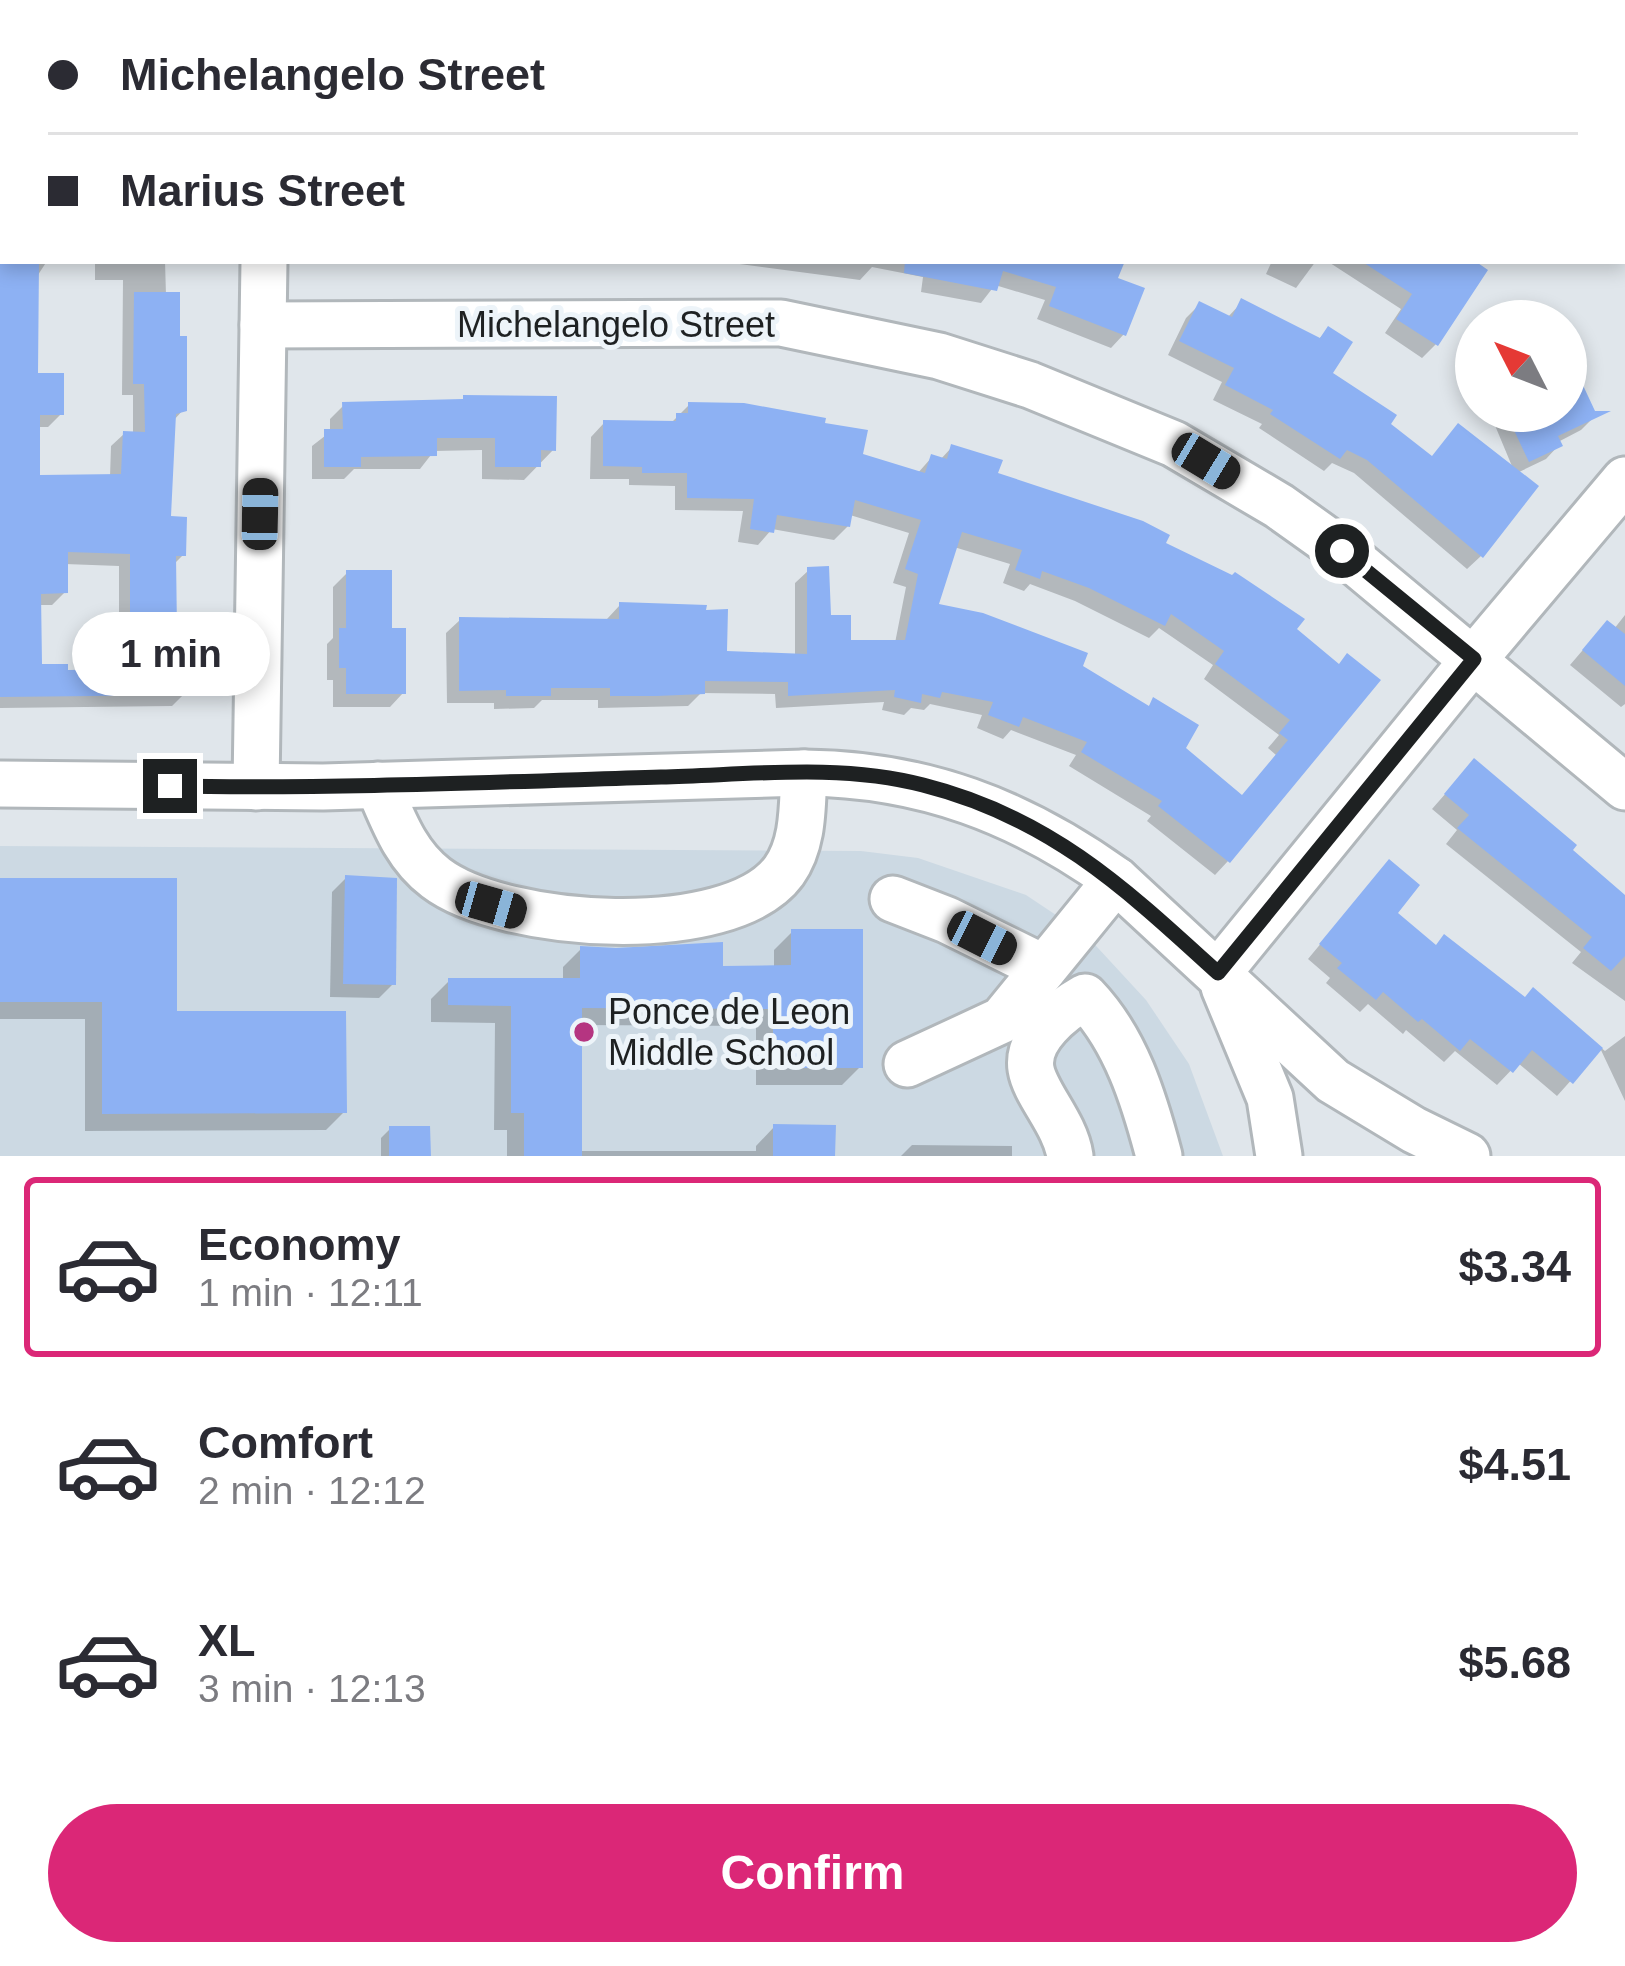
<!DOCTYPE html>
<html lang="en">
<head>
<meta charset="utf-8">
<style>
  :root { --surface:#fff; --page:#f7f7f7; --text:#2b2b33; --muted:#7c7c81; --line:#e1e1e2; --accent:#db2777 }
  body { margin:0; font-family:Arial,sans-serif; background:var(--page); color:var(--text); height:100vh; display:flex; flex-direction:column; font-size:45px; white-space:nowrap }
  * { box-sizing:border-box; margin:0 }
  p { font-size:39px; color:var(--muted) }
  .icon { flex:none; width:66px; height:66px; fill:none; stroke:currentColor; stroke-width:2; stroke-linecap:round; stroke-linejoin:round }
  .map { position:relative; height:1156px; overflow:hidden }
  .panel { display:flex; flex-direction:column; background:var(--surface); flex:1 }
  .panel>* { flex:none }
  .guide { position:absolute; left:0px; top:0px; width:1626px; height:264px; box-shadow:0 6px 18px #0003; display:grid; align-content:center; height:264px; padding:0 48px; background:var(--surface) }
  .needle { width:78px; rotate:312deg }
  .fabs { position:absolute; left:1455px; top:300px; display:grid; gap:24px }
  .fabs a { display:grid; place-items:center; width:132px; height:132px; border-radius:50%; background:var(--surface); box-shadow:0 6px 18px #0003; font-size:60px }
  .end { position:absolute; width:54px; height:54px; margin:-27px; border:15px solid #1e2122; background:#fff; box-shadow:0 0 0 6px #fff }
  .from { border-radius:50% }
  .bubble { position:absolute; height:84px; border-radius:42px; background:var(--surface); box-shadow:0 6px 18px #0003; font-size:39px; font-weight:800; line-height:84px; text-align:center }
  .car { position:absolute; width:36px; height:72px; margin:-36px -18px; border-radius:15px; box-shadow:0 0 9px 3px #0007; background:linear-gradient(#222 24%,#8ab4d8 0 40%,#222 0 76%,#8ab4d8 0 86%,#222 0) }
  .guide b { display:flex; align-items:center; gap:42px; height:114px; font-size:45px }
  .guide b+b { border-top:3px solid var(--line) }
  .guide i { width:30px; height:30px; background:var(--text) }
  ul { padding:21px 0 0; list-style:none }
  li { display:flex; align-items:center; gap:36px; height:180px; margin:0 24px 18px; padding:0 24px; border:6px solid transparent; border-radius:12px }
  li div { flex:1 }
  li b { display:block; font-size:45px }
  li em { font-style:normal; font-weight:800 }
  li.selected { border-color:var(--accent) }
  li>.icon { width:108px; height:108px; stroke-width:1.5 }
  .primary-button { display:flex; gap:24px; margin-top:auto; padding:24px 48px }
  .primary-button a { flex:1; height:138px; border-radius:72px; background:var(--accent); color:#fff; font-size:48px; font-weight:800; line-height:138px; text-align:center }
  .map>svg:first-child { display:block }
</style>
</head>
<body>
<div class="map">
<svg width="1625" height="1156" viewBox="0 0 1625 1156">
  <rect width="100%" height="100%" fill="#e0e6eb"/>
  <polygon fill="#ccd9e3" points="0,846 861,851 918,858 1026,895 1086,935 1146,1000 1189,1064 1223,1156 0,1156"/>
  <g fill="#0003" fill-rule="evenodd">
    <path d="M1 15 3 261H47L36 278 35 376 61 414 48 427H37V478L110 477 111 446 124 434H133V395H122L123 280H95V261H165L166 295 184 409 173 421 168 519 183 555 173 565 174 634 184 694 172 706 0 708ZM65 564 119 566V672L65 673 39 667 38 605H52L65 592Z"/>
    <polygon points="717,261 1121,261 1114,280 1124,334 1111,348 1037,319 1045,300 995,285 981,303 921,292 923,277 872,267 860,280"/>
    <polygon points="1272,261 1316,261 1296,288 1266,274"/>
    <polygon points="1327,261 1469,261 1436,344 1422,358 1385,333 1401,309"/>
    <polygon points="1242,302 1318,340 1328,329 1329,374 1431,459 1514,471 1489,411 1566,411 1566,356 1594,417 1581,430 1558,442 1559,445 1546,459 1517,473 1481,556 1467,569 1354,473 1332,463 1324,471 1259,428 1262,424 1213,400 1222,382 1168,355 1186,318 1200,304 1227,318"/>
    <polygon points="464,398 553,450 524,480 482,479 482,450 434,451 420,469 354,469 344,479 312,479 312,446 330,432 330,419 344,405 460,402"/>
    <path d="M689 405 822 425 860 456 917 474 932 457 940 460 952 447 995 475 1162 544 1293 630 1338 667 1228 861 1215 875 1147 821 1151 816 1069 766 1076 755 1011 730 1003 739 977 728 982 715 930 704 924 710 911 708 904 715 882 710 884 702 776 708 775 694 701 693 688 706 598 708V700H542L534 708 494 709V703H447L446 633 460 620 607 619 620 605 724 654 795 657V583L809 570 828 618 848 643H895L906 587 893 583 909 533 850 515 848 526 834 540 772 529 758 545 738 542 743 511 675 510V486L629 485V479H590L591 437 604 423 670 424ZM954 547 1010 564 1003 583 1024 591 1030 584 1075 601 1149 638 1159 628 1213 665 1204 679 1279 735 1268 748 1276 755 1241 798 1182 748 1154 701 1147 708 1079 668 935 606Z"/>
    <polygon points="347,573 389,631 403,693 390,707 333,707 333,680 327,680 327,644 333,638 333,587"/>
    <polygon points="1625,615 1625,704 1621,707 1570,665 1594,637 1614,629"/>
    <polygon points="1461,776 1625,899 1625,1001 1572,963 1581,952 1446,844 1457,830 1432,809"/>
    <polygon points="1376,877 1393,913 1435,948 1524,1000 1533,991 1605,1051 1625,1036 1625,1101 1600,1048 1557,1096 1518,1063 1497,1085 1455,1051 1444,1062 1406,1030 1403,1034 1368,1004 1360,1012 1326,983 1330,978 1308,959"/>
    <polygon points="346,878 393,984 379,998 330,997 332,892"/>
    <polygon points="0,881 174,1014 344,1112 326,1130 85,1131 85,1019 0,1019"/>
    <polygon points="792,932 860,1067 842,1085 756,1085 756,1026 579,1025 579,1151 756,1151 756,1146 774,1127 832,1128 832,1156 507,1156 507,1130 494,1130 495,1023 431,1022 431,999 449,981 563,981 563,967 581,949 720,969 774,968 774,950"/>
    <polygon points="390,1129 427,1129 428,1156 381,1156 381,1138"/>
    <polygon points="912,1145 1012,1146 1012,1156 901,1156"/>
  </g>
  <g fill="#8db1f3" fill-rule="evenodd">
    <path d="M0 261H39L38 373H64V415H40V475L121 474 123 431 145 432 144 384H133L134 292H180V336H187V411L176 414 171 516 187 517 186 556H176L177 631H187V695L0 697ZM68 552 130 554V669L68 670V664H42L41 594 68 593Z"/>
    <polygon points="905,261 1125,261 1118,278 1145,288 1126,336 1049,306 1056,287 1003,271 997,291 904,273"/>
    <polygon points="1361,261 1475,261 1488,270 1438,346 1396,319 1412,294"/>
    <polygon points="1241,298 1320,338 1328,326 1353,342 1333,373 1397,415 1391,424 1432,456 1458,423 1539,486 1483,558 1367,460 1347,450 1340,459 1270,414 1273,410 1225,385 1234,368 1179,341 1199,301 1232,317"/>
    <polygon points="1566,349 1595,411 1611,411 1558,436 1563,446 1529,462 1505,411 1566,411"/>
    <polygon points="463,395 557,396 556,451 541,450 541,467 495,467 495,438 437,438 437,456 361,457 361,467 324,467 324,429 343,429 342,402 463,399"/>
    <path d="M688 402 744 403 826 418 825 423 868 430 863 454 925 473 931 454 947 459 951 444 1003 460 998 473 1143 521 1170 535 1166 543 1232 575 1235 572 1305 619 1297 629 1339 664 1347 653 1381 680 1230 863 1158 806 1162 801 1081 752 1087 742 1023 717 1019 727 988 715 993 702 942 692 940 698 922 694 921 703 894 697 895 690 788 696V682L705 681V694L656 696H610V688H551V696H506V690L459 691V617L619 619V602L707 605 706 610 728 609 727 651 807 654V567L829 566 831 615H851V640H905L918 574 905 569 921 520 855 500 850 527 777 515 774 533 750 529 754 499 687 498V473H642V467L603 466V420L676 421V413H688ZM962 532 1022 550 1015 570 1040 579 1042 571 1089 588 1165 626 1171 614 1224 651 1215 664 1290 720 1279 733 1288 740 1242 795 1186 748 1199 725 1153 697 1149 706 1083 666 1088 653 983 613 939 604Z"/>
    <polygon points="346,570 392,570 392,628 406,628 406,694 346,694 346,668 339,668 339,628 346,628"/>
    <polygon points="1607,620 1625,634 1625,686 1582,650"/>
    <polygon points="1474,758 1577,845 1573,850 1625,895 1625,956 1611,971 1583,948 1592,937 1457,828 1469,815 1444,794"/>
    <polygon points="1389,859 1420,885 1398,913 1436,945 1444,934 1525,997 1533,987 1603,1048 1573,1084 1532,1050 1513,1073 1470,1039 1460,1051 1422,1019 1418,1022 1383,992 1376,1000 1337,968 1342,963 1319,944"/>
    <polygon points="345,875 397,878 396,985 343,984"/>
    <polygon points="0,878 177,878 177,1011 346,1011 347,1113 102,1114 102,1002 0,1002"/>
    <polygon points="791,929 863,929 863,1068 773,1068 773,1009 582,1008 582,1156 524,1156 524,1113 511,1113 511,1006 448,1005 448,978 580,978 580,946 616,948 723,942 723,966 791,965"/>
    <polygon points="773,1124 836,1125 835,1156 773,1156"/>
    <polygon points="389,1126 430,1126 431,1156 389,1156"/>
  </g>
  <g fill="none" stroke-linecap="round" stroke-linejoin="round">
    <defs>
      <g id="minor">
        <polyline points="1228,0 1235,3"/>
        <polyline points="266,3 266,0"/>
        <polyline points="1276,3 1277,0"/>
        <polyline points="1623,224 1625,226"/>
        <polyline points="263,325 781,323 939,356 1030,385 1174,444 1279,506 1342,551 1625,787"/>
        <path d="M0 784 323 787 804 773C923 774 1020 811 1116 880L1333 1081 1414 1130 1467 1156"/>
        <path d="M378 785C393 819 405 855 436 878 503 929 730 945 784 871 804 843 802 806 804 773"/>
        <polyline points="256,787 264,261"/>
        <polyline points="893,899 947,920 1044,968"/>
        <polyline points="1218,973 1474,659 1625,480"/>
        <polyline points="1224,987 1270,1098 1279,1156"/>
        <polyline points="907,1064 1002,1020 1116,880"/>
        <path d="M1070 1156C1065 1123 1035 1094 1031 1069 1026 1038 1062 1010 1085 997 1126 1040 1144 1099 1159 1156"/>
      </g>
    </defs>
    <use href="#minor" stroke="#b1b7bb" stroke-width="51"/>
    <use href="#minor" stroke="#fff" stroke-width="45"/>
  </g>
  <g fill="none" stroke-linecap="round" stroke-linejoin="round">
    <path stroke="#1e2122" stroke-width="15" d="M170 786C334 789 497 782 661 777 747 775 839 763 923 785 1050 817 1126 889 1218 973L1474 659 1342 551"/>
  </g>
  <circle fill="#b53581" stroke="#edf4f9" stroke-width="4.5" cx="584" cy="1032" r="12"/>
  <g text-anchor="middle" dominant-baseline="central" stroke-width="10" stroke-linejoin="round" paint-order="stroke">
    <g font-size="36" fill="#1e2122" stroke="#edf4f9">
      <text x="616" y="324">Michelangelo Street</text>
    </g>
    <g font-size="36" fill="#1e2122" stroke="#edf4f9" text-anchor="start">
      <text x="608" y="1011">Ponce de Leon<tspan x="608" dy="41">Middle School</tspan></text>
    </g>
  </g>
</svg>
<div class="fabs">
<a><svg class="needle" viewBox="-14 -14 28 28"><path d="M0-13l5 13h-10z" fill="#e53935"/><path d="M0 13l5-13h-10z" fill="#7c7c81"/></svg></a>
</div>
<i class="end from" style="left:1342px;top:551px"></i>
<i class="end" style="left:170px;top:786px"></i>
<div class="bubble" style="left:72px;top:612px;width:198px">1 min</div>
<i class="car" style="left:1206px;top:461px;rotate:121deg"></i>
<i class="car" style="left:260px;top:514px;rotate:1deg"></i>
<i class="car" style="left:491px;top:905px;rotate:106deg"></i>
<i class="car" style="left:982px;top:938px;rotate:117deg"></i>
<div class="guide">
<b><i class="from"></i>Michelangelo Street</b>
<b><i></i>Marius Street</b>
</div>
</div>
<section class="panel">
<ul>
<li class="selected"><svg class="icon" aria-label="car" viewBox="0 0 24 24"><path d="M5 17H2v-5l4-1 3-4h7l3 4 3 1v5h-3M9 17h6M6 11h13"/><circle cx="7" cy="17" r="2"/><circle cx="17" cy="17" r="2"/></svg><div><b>Economy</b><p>1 min · 12:11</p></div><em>$3.34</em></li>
<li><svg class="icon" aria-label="car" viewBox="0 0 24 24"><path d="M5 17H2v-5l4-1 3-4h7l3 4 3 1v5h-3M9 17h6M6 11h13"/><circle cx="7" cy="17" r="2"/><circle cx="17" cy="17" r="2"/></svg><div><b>Comfort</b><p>2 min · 12:12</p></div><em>$4.51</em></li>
<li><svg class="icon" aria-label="car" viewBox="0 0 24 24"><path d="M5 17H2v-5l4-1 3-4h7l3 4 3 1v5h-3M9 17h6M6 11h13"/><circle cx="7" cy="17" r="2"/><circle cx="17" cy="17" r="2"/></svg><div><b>XL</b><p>3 min · 12:13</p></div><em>$5.68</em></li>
</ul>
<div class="primary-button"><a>Confirm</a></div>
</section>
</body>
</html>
